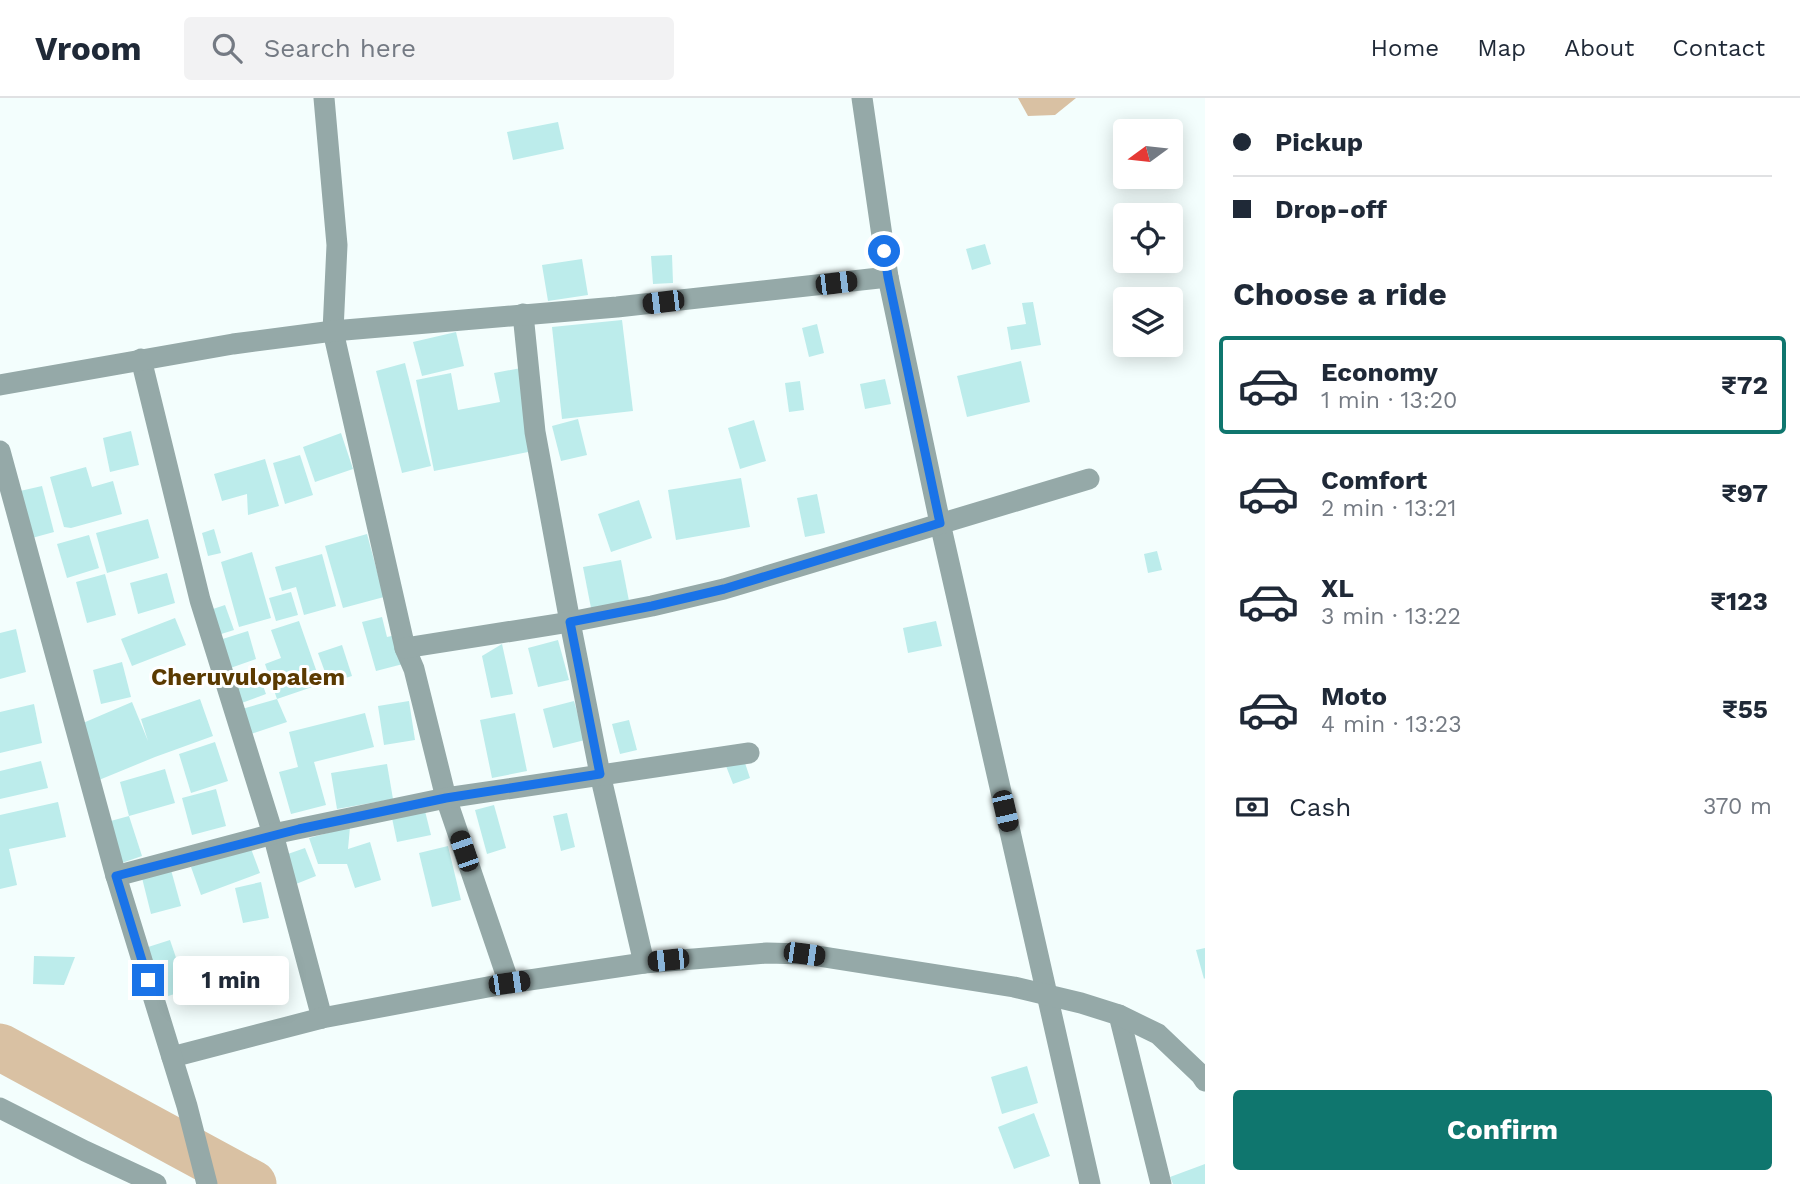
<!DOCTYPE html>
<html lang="en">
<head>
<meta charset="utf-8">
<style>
  :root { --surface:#fff; --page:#f2f2f3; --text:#1f2937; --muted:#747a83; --line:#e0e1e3; --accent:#0f766e }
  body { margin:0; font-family:"Work Sans",sans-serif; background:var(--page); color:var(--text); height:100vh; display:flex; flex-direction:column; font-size:26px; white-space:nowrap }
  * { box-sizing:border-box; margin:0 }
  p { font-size:23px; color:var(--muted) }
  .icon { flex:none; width:38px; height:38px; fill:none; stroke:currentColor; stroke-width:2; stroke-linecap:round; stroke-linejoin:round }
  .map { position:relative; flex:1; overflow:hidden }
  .side { display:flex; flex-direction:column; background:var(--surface); width:595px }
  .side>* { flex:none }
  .banner { display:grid; align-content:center; height:154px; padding:0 28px; background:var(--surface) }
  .needle { width:46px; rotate:255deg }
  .tools { position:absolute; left:1113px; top:21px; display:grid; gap:14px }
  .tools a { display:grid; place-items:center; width:70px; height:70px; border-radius:7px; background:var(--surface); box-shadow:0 4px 18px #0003; font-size:35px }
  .end { position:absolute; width:32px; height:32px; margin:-16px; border:9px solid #1a73e8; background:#fff; box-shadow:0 0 0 4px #fff }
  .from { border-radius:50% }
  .bubble { position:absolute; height:49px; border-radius:7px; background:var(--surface); box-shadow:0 4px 18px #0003; font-size:23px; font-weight:700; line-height:49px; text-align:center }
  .car { position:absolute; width:21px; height:42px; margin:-21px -10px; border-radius:9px; box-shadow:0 0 5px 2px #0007; background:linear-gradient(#222 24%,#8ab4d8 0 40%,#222 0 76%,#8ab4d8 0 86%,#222 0) }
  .banner b { display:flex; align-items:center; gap:24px; height:66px; font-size:26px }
  .banner b+b { border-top:2px solid var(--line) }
  .banner i { width:18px; height:18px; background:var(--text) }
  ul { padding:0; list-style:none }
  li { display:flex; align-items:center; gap:21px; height:98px; margin:0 14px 10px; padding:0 14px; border:4px solid transparent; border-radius:7px }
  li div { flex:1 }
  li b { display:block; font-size:26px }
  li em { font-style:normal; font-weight:700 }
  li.current { border-color:var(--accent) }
  li>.icon { width:63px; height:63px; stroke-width:1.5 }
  h2 { padding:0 28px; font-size:32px; line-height:84px }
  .pay { display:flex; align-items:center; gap:18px; height:77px; padding:0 28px; font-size:26px }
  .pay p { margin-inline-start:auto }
  .cta { display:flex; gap:14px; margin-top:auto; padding:14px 28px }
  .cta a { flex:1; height:80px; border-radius:7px; background:var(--accent); color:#fff; font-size:28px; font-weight:700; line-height:80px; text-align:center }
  header { display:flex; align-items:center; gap:42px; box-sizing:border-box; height:98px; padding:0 35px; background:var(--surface); border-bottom:2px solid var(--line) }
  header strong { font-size:33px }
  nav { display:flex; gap:38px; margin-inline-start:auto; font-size:24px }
  .search { width:490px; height:63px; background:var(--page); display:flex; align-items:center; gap:18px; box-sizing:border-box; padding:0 24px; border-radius:7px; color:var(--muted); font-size:26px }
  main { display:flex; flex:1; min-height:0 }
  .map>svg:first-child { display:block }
</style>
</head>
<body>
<header>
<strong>Vroom</strong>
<div class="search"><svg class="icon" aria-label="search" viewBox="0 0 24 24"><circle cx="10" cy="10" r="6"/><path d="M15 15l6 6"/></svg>Search here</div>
<nav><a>Home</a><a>Map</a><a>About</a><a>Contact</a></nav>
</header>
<main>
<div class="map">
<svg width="1205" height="1086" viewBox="0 0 1205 1086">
  <rect width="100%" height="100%" fill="#f3fefd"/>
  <polygon fill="#d9c1a3" points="1018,0 1076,0 1055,17 1028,18"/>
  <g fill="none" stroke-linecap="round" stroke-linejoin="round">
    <polyline stroke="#d9c1a3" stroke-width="47" points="0,949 253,1086"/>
  </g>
  <g fill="#bceceb">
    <polygon points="558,24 564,51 513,62 507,34"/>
    <polygon points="985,146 991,166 972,172 966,151"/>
    <polygon points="672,157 673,185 653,186 651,158"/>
    <polygon points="582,161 588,197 548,203 542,167"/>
    <polygon points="1033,204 1041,247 1011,252 1007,229 1026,226 1022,205"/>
    <polygon points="622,222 633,313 562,321 552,229"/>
    <polygon points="817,226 824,255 809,259 802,230"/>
    <polygon points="456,234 464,268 422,278 413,244"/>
    <polygon points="1021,263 1030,304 967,319 957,278"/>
    <polygon points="405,265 431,368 402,375 376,273"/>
    <polygon points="521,270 538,352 434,373 416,282 451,275 458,312 500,304 494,275"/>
    <polygon points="885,281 891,306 865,311 860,286"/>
    <polygon points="800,283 804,312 789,314 785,285"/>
    <polygon points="578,321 587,357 561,363 552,328"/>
    <polygon points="754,322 766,363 740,371 728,330"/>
    <polygon points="131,333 139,367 110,374 103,340"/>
    <polygon points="341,335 353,371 315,384 303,349"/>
    <polygon points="300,357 313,397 285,406 273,365"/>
    <polygon points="265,361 279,408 248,417 247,396 222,403 214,376"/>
    <polygon points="86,369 92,389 113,383 122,416 71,430 64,429 50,379"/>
    <polygon points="741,380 750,429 676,442 668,392"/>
    <polygon points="42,388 54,434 32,440 20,393"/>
    <polygon points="817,396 825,435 805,439 797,400"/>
    <polygon points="639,402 652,440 611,454 598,416"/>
    <polygon points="148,421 159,460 107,475 96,435"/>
    <polygon points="214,431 221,455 208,458 202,435"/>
    <polygon points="367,436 384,499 343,510 325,448"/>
    <polygon points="89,437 99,470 67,480 57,446"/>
    <polygon points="1157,453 1162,472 1148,475 1144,456"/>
    <polygon points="252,454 271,520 239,529 221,464"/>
    <polygon points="322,456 336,508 304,517 296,489 282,493 275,469"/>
    <polygon points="621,462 629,503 591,510 583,469"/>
    <polygon points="167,475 175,505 138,516 130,485"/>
    <polygon points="105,476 116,517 87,525 76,484"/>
    <polygon points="291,494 298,517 276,523 269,500"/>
    <polygon points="225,507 234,532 218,537 210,512"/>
    <polygon points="382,519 387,539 396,537 403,566 376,573 362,524"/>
    <polygon points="175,520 186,547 132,568 121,541"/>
    <polygon points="299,523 321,586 277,601 265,566 281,560 271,532"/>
    <polygon points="936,523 942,548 908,555 903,530"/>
    <polygon points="16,531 26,574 0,581 0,535"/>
    <polygon points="248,533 256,561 222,573 213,544"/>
    <polygon points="558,542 569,582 538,589 528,550"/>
    <polygon points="502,546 513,596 491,600 482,558"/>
    <polygon points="342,547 352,578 329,585 318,555"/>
    <polygon points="122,564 131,599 101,606 93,572"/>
    <polygon points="257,571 266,596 239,606 230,581"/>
    <polygon points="200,601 213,638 155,659 99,682 76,628 132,604 148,643 141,621"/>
    <polygon points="277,601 287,624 251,636 242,611"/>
    <polygon points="409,603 415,642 384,647 378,608"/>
    <polygon points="574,603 585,642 553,650 543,611"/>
    <polygon points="34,606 42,645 0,655 0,614"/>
    <polygon points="365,615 374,649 314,664 326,707 291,716 279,674 298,669 289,634"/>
    <polygon points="515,615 527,673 492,680 480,622"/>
    <polygon points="629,622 637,652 620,656 612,626"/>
    <polygon points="215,644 228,683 191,695 179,656"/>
    <polygon points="744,662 750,680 733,686 726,668"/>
    <polygon points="41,663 48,690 0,701 0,673"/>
    <polygon points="387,666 393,701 337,711 331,675"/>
    <polygon points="165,671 175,705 129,718 120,684"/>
    <polygon points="216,691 226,728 192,737 182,700"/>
    <polygon points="58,704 66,739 9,751 17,787 0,791 0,717"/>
    <polygon points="494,707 506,750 487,756 475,712"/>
    <polygon points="425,713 431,737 397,744 392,720"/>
    <polygon points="567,715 575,749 561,753 553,718"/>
    <polygon points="129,718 142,758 119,766 107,724"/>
    <polygon points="350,729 348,751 370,744 381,782 355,790 347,766 318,766 309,740"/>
    <polygon points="250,748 260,775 201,797 191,769"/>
    <polygon points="448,748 461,802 432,809 419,755"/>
    <polygon points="305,750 316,778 296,786 285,757"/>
    <polygon points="171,772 181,808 151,816 142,780"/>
    <polygon points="261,784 269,820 243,825 235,790"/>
    <polygon points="170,842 187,892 162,900 145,850"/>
    <polygon points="1205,850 1205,880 1204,881 1196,852"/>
    <polygon points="34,858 75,859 64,887 33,886"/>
    <polygon points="1027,968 1038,1005 1002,1016 991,979"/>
    <polygon points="1034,1015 1050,1058 1014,1071 998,1029"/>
    <polygon points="1205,1066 1205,1086 1173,1086 1170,1079"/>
  </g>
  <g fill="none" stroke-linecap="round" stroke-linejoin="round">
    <g stroke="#95a9a8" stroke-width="21">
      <polyline points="324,0 337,147 333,233 405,550 414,571 446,700 509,885"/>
      <polyline points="862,0 888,179 940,425 1090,1086"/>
      <polyline points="523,216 535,334 570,524 600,676 644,865"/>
      <polyline points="141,261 200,502 273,736 322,920"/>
      <polyline points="0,287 233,246 333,233 617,209 888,179"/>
      <polyline points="405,550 570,524 652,508 724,491 1089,381"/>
      <polyline points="116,778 273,736 446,700 749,655"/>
      <polyline points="1119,917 1161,1086"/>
      <polyline points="172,959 322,920 509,885 644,865 767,855 805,856 1014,889 1081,905 1119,917 1158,936 1201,977 1205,983"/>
      <polyline points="0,1010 85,1053 156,1086"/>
    </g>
    <polyline stroke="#95a9a8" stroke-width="21" points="0,353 116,778 187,1008 207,1086"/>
  </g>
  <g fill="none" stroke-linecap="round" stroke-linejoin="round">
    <polyline stroke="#1a73e8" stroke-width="9" points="148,882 116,778 299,731 446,700 600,676 570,524 652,508 724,491 940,425 888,179 884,153"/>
  </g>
  <g text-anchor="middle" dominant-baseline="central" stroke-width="6" stroke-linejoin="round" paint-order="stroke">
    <g font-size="24" font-weight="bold" fill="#5b3a01" stroke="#fff">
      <text x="248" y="579">Cheruvulopalem</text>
    </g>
  </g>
</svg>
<div class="tools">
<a><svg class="needle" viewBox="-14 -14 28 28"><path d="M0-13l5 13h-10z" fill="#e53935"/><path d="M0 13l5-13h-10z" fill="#747a83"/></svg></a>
<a><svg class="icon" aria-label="locate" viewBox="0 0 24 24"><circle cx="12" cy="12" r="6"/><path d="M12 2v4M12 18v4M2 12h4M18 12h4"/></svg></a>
<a><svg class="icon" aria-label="layers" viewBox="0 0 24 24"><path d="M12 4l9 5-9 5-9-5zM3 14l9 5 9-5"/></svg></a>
</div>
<i class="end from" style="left:884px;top:153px"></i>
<i class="end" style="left:148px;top:882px"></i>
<div class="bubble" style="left:173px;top:858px;width:116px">1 min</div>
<i class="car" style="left:836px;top:185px;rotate:83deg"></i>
<i class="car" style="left:663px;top:204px;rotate:263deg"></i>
<i class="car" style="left:1005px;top:713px;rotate:167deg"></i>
<i class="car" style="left:464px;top:753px;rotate:341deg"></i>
<i class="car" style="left:804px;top:856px;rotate:98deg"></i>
<i class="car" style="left:668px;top:862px;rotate:264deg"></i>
<i class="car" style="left:509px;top:885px;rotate:82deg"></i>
</div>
<section class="side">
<div class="banner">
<b><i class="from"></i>Pickup</b>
<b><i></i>Drop-off</b>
</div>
<h2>Choose a ride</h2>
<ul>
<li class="current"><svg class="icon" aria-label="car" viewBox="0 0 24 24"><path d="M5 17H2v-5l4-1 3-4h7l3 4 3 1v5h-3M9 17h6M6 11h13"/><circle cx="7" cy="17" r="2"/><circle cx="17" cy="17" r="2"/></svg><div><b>Economy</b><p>1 min · 13:20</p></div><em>₹72</em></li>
<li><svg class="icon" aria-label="car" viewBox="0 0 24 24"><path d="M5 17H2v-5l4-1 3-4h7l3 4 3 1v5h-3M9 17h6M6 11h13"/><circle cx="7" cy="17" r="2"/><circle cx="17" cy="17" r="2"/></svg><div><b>Comfort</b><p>2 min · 13:21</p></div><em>₹97</em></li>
<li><svg class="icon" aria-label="car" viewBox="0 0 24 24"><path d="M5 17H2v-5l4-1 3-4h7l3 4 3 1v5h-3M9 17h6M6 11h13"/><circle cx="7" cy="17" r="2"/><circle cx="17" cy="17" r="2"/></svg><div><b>XL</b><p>3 min · 13:22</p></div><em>₹123</em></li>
<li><svg class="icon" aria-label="car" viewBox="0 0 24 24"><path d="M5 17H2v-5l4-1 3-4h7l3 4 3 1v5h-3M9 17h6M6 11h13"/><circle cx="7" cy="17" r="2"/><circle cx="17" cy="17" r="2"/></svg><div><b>Moto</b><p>4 min · 13:23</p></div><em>₹55</em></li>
</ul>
<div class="pay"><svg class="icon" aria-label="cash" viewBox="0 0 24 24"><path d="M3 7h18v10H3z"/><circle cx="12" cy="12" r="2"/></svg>Cash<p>370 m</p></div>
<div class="cta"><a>Confirm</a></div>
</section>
</main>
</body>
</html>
